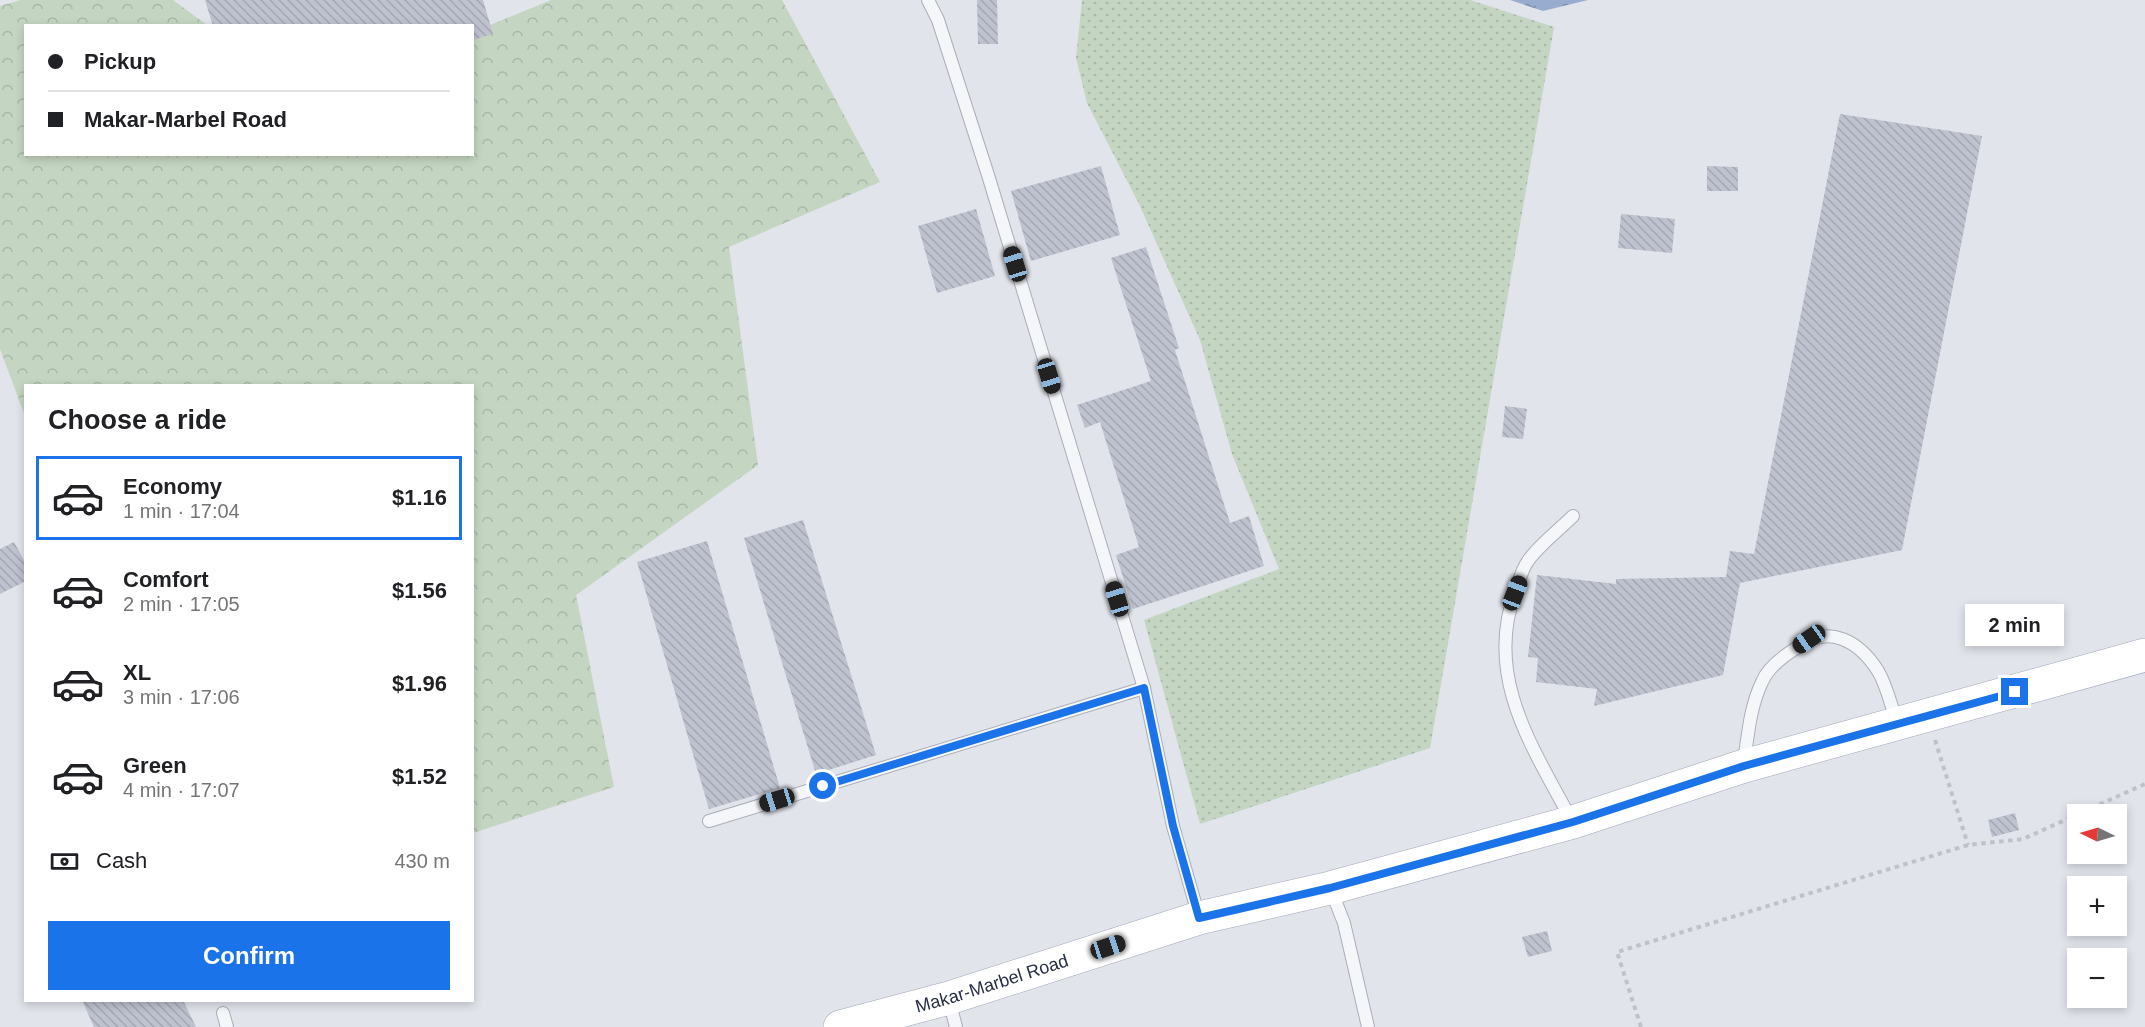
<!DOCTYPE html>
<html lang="en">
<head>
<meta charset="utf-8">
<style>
  :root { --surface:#fff; --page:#f2f2f2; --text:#202124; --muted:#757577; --line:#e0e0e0; --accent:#1a73e8 }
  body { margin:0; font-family:Helvetica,sans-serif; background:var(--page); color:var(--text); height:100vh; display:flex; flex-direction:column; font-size:22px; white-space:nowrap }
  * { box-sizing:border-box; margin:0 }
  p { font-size:20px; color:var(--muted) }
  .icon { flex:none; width:33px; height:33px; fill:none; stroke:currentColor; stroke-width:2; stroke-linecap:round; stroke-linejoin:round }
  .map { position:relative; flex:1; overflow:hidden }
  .sheet { position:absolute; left:24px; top:384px; width:450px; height:618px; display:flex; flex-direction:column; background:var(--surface); border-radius:0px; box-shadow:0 3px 9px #0003 }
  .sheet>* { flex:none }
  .top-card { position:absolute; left:24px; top:24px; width:450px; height:132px; border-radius:0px; box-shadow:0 3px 9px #0003; display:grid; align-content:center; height:132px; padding:0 24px; background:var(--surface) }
  .needle { width:39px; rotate:275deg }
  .buttons { position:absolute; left:2067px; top:804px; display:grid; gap:12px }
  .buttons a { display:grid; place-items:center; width:60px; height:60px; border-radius:0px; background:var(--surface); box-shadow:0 3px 9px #0003; font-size:30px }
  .end { position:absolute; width:27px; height:27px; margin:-14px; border:8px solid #1a73e8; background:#fff; box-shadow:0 0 0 3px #fff }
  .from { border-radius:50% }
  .bubble { position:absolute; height:42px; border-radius:0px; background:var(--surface); box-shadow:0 3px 9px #0003; font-size:20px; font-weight:600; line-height:42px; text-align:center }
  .car { position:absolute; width:18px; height:36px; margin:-18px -9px; border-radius:8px; box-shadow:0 0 4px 2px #0007; background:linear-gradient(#222 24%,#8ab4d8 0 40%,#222 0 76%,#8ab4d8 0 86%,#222 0) }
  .top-card b { display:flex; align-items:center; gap:21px; height:57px; font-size:22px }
  .top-card b+b { border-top:2px solid var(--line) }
  .top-card i { width:15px; height:15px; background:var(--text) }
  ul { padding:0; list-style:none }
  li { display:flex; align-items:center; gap:18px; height:84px; margin:0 12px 9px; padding:0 12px; border:3px solid transparent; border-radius:0px }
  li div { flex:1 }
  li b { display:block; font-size:22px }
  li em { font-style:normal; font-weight:600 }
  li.on { border-color:var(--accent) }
  li>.icon { width:54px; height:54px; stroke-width:1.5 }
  h2 { padding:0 24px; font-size:27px; line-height:72px }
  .pay { display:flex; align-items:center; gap:15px; height:66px; padding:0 24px; font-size:22px }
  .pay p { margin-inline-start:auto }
  .primary-button { display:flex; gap:12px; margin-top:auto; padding:12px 24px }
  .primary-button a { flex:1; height:69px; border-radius:0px; background:var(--accent); color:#fff; font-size:24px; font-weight:600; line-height:69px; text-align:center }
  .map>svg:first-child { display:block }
</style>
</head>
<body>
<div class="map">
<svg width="2145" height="1027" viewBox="0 0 2145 1027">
  <defs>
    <pattern id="grass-dots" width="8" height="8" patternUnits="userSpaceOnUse" patternTransform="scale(1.5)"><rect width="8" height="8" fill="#c4d6c1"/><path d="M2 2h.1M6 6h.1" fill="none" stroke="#a8b8a7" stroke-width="1.8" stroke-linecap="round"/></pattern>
    <pattern id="forest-crowns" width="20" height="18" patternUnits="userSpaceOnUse" patternTransform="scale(1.5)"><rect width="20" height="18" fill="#c4d6c1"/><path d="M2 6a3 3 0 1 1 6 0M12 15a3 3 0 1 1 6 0" fill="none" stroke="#a8b8a7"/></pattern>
    <pattern id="water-ripples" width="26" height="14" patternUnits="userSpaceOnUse" patternTransform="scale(1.5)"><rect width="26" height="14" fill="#98accf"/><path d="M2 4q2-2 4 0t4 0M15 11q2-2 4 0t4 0" fill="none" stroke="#7c8caa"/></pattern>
    <pattern id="building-back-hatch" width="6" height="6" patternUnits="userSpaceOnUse" patternTransform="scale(1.5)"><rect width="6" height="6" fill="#bec2cf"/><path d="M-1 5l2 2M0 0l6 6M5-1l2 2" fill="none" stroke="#a3a7b3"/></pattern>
  </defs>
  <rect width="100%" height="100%" fill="#e1e4eb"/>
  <polygon fill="url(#grass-dots)" points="1082,0 1470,0 1554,27 1430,748 1200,824 1144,620 1279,569 1232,454 1200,340 1139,204 1087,103 1076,58"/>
  <polygon fill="url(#forest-crowns)" points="21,0 173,0 207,25 26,26 26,154 472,154 473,32 551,0 782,0 880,182 729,247 758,465 576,595 614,787 473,833 472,386 26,386 25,416 0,349 0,6"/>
  <polygon fill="url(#water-ripples)" points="1510,0 1588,0 1543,11"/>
  <g fill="url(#building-back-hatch)">
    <polygon points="205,0 483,0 493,34 472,40 472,26 213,26"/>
    <polygon points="977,0 997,0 998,44 978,44"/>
    <polygon points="1840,114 1982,136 1902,550 1740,583 1723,675 1594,706 1597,689 1536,682 1538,658 1528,657 1537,575 1616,584 1616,579 1726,577 1730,551 1754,554"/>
    <polygon points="1101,166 1120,235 1031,261 1011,191"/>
    <polygon points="1707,166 1738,167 1738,191 1707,191"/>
    <polygon points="976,209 995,276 937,293 918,226"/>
    <polygon points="1621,214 1675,219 1672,253 1618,248"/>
    <polygon points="1146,247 1179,348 1175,350 1230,523 1249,516 1264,566 1133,609 1116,555 1139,547 1100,422 1085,428 1077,405 1151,381 1111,258"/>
    <polygon points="1505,406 1527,409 1523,439 1502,437"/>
    <polygon points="803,520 876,755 816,774 744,538"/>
    <polygon points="707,541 780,788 709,809 637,562"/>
    <polygon points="14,542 26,564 26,581 0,594 0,549"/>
    <polygon points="2015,813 2019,830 1992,837 1988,820"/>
    <polygon points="1547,931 1552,951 1528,957 1522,937"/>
    <polygon points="82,1000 183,1000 196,1027 94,1027"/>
  </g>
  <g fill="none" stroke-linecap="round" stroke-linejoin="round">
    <defs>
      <g id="service">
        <polyline points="928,0 938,20 988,175 1144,688 1173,826 1199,917"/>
        <path d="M1744 762C1748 735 1750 707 1762 682 1768 667 1785 655 1798 647 1829 624 1859 641 1878 671 1887 686 1891 706 1897 722"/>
        <polyline points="709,821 1144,688"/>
        <path d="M1572 821C1533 748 1483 676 1516 590 1519 581 1522 569 1528 561 1536 548 1561 528 1573 516"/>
        <polyline points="1331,890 1344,923 1368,1027"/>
        <polyline points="949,1000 956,1027"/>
        <polyline points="223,1013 227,1027"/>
      </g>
      <g id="primary">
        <path id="s1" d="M840 1027 949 998 1199 918 1330 888 1573 822 1744 766 2145 655"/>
      </g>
    </defs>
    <use href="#service" stroke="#a9aeb9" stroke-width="14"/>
    <use href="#primary" stroke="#9fa6b9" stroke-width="34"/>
    <g stroke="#bfc2ca" stroke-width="4" stroke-dasharray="4.5 4.5" stroke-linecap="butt">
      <polyline points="1935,740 1968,845"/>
      <polyline points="1641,1027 1617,952 1968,845 2023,839 2145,784"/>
    </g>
    <use href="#service" stroke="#f5f6f9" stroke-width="12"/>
    <use href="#primary" stroke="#fff" stroke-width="33"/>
  </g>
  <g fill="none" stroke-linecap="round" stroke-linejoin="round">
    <polyline stroke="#1a73e8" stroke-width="8" points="823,786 1144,688 1173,826 1199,918 1330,888 1573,822 1744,766 2015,692"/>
  </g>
  <g text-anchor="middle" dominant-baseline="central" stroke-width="5" stroke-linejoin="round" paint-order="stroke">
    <g font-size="18" fill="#272f45" stroke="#f1f3f8">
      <text stroke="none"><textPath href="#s1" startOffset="158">Makar-Marbel Road</textPath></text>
    </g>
  </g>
</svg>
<div class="buttons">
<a><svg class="needle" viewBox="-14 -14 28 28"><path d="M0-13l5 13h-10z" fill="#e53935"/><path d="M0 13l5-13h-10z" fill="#757577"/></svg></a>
<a>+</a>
<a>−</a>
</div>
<i class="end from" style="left:823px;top:786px"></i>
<i class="end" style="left:2015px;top:692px"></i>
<div class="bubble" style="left:1965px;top:604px;width:99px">2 min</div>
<i class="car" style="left:1015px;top:264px;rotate:343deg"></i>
<i class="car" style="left:1049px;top:376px;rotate:163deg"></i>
<i class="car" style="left:1515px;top:593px;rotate:21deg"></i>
<i class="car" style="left:1117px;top:599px;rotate:343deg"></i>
<i class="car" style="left:1809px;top:639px;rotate:235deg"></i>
<i class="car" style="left:777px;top:800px;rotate:253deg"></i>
<i class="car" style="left:1108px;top:947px;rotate:72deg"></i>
<div class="top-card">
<b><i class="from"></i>Pickup</b>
<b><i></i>Makar-Marbel Road</b>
</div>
<section class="sheet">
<h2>Choose a ride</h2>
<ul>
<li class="on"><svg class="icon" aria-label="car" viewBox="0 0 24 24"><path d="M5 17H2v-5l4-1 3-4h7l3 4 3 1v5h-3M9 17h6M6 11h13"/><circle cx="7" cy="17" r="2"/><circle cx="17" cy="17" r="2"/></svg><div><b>Economy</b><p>1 min · 17:04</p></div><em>$1.16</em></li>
<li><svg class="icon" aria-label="car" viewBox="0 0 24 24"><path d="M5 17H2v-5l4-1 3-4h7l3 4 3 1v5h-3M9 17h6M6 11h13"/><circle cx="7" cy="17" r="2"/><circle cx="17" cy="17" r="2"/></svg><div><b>Comfort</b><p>2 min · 17:05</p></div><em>$1.56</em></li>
<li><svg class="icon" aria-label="car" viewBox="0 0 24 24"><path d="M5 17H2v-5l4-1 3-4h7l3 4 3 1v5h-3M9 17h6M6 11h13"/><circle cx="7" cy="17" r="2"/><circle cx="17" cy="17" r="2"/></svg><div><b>XL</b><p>3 min · 17:06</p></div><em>$1.96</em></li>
<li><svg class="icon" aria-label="car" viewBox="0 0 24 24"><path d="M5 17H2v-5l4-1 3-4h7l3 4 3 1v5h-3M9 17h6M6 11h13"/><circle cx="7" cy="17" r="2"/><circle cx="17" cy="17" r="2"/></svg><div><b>Green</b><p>4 min · 17:07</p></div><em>$1.52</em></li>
</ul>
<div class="pay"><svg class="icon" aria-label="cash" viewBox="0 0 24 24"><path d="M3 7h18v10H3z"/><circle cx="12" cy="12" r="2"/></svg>Cash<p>430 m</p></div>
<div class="primary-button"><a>Confirm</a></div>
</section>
</div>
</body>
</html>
